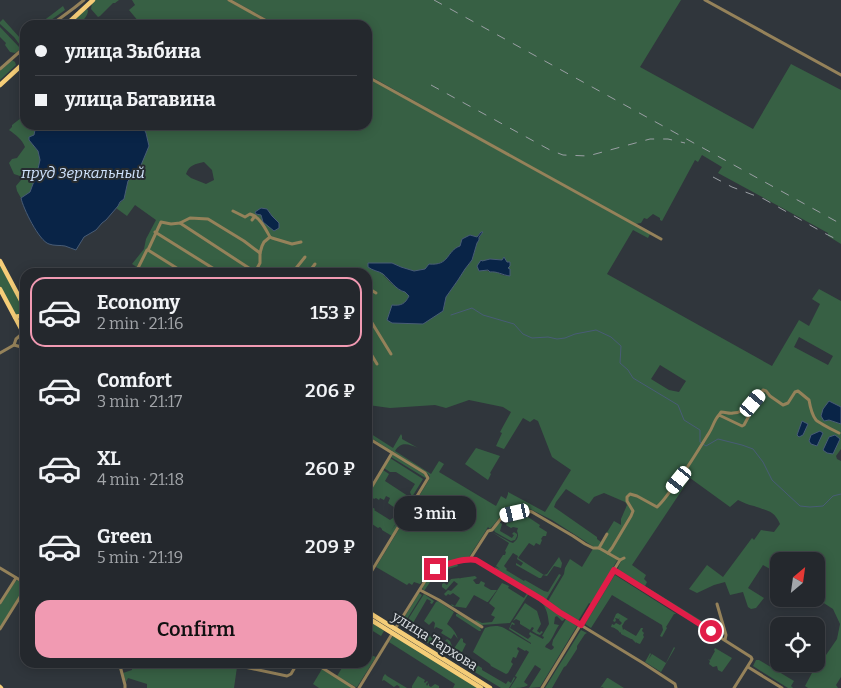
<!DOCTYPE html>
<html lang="en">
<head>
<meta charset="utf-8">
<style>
  :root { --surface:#24282d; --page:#303439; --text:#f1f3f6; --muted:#a3a6aa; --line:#414449; --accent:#f19ab2 }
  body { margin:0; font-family:Bitter,serif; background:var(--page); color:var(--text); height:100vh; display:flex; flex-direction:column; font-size:19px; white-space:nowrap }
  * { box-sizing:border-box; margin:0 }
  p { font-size:16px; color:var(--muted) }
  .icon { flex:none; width:28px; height:28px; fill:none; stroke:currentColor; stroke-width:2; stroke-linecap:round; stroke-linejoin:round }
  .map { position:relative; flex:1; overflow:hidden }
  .panel { position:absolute; left:20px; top:268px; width:352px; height:400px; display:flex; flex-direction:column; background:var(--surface); border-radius:15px; box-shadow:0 2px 12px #0003,0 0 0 1px var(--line) }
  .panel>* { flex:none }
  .guide { position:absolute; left:20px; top:20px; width:352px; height:110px; border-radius:15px; box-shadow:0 2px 12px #0003,0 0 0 1px var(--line); display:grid; align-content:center; height:110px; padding:0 15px; background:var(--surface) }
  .needle { width:32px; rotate:29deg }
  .buttons { position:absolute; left:770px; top:552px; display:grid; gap:10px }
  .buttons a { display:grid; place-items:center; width:55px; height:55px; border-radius:10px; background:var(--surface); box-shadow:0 2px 12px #0003,0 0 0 1px var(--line); font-size:25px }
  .end { position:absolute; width:22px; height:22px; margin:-11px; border:6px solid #e11d48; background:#fff; box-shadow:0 0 0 2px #fff }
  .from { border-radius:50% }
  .bubble { position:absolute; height:35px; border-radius:15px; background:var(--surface); box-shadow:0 2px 12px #0003,0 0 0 1px var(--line); font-size:16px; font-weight:600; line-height:35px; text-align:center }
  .car { position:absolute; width:15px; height:30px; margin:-15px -8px; border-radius:6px; box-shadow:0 0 4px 1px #0007; background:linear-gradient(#fff 24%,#345 0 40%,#fff 0 76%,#345 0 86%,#fff 0) }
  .guide b { display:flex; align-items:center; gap:18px; height:48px; font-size:19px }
  .guide b+b { border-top:1px solid var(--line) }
  .guide i { width:12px; height:12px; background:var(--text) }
  ul { padding:9px 0 0; list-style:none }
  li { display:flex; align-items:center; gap:15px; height:70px; margin:0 10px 8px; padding:0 5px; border:2px solid transparent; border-radius:15px }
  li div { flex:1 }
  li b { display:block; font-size:19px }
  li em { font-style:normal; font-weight:600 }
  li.selected { border-color:var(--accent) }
  li>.icon { width:45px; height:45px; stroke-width:1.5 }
  .cta { display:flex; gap:10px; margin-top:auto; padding:10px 15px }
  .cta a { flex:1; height:58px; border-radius:15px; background:var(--accent); color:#111; font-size:20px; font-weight:600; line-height:58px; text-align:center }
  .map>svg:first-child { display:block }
</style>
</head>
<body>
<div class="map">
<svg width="841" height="688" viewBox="0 0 841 688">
  <rect width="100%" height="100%" fill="#30363c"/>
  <g fill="#376044" fill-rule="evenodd">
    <polygon points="95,0 119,0 115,3 113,3 100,16 98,17 91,9 92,3"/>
    <polygon points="132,0 227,0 272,25 141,25 139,22 129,10 135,5"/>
    <polygon points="232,0 681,0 640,67 753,129 791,64 841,90 841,244 828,236 828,233 718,173 722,167 702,155 698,162 695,160 662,221 660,220 660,218 653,214 647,219 644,218 641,223 635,224 368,75 368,25 277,25"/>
    <polygon points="63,6 65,10 44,25 38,25"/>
    <path d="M86 9 88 10C88 17 82 21 77 25H68Z"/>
    <polygon points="3,19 20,38 25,34 25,44 23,46 20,45 14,37 0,24 0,22"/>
    <polygon points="0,27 19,47 19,50 15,53 10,52 5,45 6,43 0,37"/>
    <polygon points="12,60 15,62 16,65 0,80 0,71"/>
    <path d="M368 78 650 234 648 238 633 230 607 274 772 366 799 320 809 326 820 304 812 299 819 289 841 301V407L829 401V420L841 424V449L836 456 837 459 841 461V677L836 685 838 688H808L805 686 820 658 826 655 837 639 840 624 833 609 816 598V561H779V574L763 565 748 588 764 598 756 608 751 609 748 607 743 592 730 595 725 582 714 585 697 593 689 589 707 565 723 577 752 538 754 540 761 530 774 532 780 524C774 510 767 511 754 506 748 505 743 502 738 500L730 507 690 478 632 565 646 575 644 579 647 582 645 586 705 623 706 626 618 572V568L621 561 618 559 591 604 589 603 578 621 559 611 548 601 564 574 565 568 570 559 582 567 594 547 552 520 530 509 501 516 490 529 488 527 482 537 469 557 434 567 429 572 420 584 414 582 412 585 409 583 407 585 376 567 430 478 429 475 427 473 368 436V432L393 448 401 434 402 436V439L418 448C409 444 401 441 395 451L431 474 439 461 444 464 439 472 496 506 501 496 506 499 508 494V492L545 512 571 470 552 457 538 421 534 419 530 422 523 418 504 449 496 446 502 433 500 432 511 412 503 407 469 400 446 408 435 405 390 408 368 405V272H144L132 264 144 249 146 239 156 220 135 205 127 216 116 208C119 205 120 202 124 199L128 181 139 170 148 146 146 133 142 125H368ZM204 162 212 170 214 180 206 184 191 178 186 174C189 165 195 164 204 162ZM267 209 272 216 279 223 263 222 261 215 256 214V211ZM482 232 477 243 472 260 465 269 458 280 446 297 443 311 392 306C401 306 405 304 409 296L405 292C399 291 386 279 382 273L384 263H392L401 267 414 271 425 269 447 260 456 248 460 246 462 239 470 235 477 237 479 234ZM504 258 509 266 508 268 509 276 502 275 495 271 490 272 485 270 479 265 490 259 502 260ZM799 337 833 356 828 365 794 347ZM660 365 686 381 679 392 669 390 651 379ZM566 489 589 504 594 497 604 493 625 502 627 505 621 519V525L614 521 601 542 597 539V537L554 507 556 502Z"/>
    <path d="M21 118 25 121V125H41L35 130 34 135 29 140 38 151 40 160 37 173 30 192 21 198 17 191 16 186 21 180 20 176 14 174 9 163 12 159 17 158 25 147C22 139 16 135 9 130L12 127V125Z"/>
    <polygon points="0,265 24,310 20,316 16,315 0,286"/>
    <polygon points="476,448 500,456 490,473 491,474 488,480 465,464"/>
    <polygon points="392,455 394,455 427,476 427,479 391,457"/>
    <polygon points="390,458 423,479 412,497 410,492 415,484 396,472 390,472 384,468"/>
    <polygon points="383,470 389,474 385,481 411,498 398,519 393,516 393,512 395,508 388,503 390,498 386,496 384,500 380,498 379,500 376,498 374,499 368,494"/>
    <polygon points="368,497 373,500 370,506 375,509 374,510 390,520 393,518 398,520 391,531 398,521 400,522 392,536 382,530 382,529 380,527 378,528 372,524 372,522 368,519"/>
    <path d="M528 517 540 525 539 527 547 532 546 536H543L541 539 542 540 540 545 536 543 534 546 529 543 518 558 544 575 547 574 559 557 562 563 561 568 554 566 547 576 543 575 541 578H539L516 565V563L521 566 523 563 517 559 518 556 513 553 504 566 507 569 506 570 524 581 525 580 544 591 548 592 559 574 561 575 546 600 503 574 504 571 503 574 495 568V567L500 569 496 566 503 555H505L506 552 505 551 509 543 492 532 510 542 513 543C518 539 519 536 517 531L518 528 513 527 511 528 506 525 507 523Z"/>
    <polygon points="499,522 502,524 500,531 512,538 514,535 512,534 514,532 517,534 517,536 515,540 511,541 495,532 494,530"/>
    <path d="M455 564H457L458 566 437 572 424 591 422 588C434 570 435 569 455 564Z"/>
    <polygon points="615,575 675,613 676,614 674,614 666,627 667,628 662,637 660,636 663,630 662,625 612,595 591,628 585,624 614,576"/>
    <polygon points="475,576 477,578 473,580 476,584 479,584 481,581 485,583 484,586 491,590 497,590 488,602 487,602 474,595 466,608 452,606 451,604 455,606 460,598 453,593 450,595 448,594 446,596 444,594 448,590 451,591 458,584 454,581 446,590 442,587 442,584 444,583 447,585 451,579 460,578 459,579 461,578"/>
    <polygon points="17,580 25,584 25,587 0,627 0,605 15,582"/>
    <polygon points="502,583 509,586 508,588 524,598 528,592 529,593 510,623 481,625 475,621 476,620 482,623 492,622 495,617 491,615 495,608 490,604 489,603"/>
    <polygon points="419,593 422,595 402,627 399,626"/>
    <polygon points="424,594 434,601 432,604 430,603 431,601 427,599 413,623 416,626 414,628 419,632 416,636 410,632 412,627 408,626 406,628 410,623 407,621"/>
    <path d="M541 600 565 617 564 620 562 621 557 616 555 617 554 624 559 625C554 632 553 640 546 645L545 647 551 650 553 649 554 647 552 645 553 640 566 619 577 626 540 687 529 688 541 669 535 665 524 682 528 685C524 688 517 688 510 688L517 677 515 676 529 652 526 650 525 651 518 647 517 649 519 651 516 658 513 657 511 662 513 664 508 673 506 674 491 666 490 664 473 652 485 628C491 626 498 625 504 628L531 644V643L509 629 512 622 515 624 514 625 512 624 510 628 528 639 531 636 529 634 530 632 543 639 544 637 542 636 549 624C548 616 547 608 541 602Z"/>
    <path d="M438 601 454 612 447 624C453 629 455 631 458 639L454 634 451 639 441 633 443 630 436 627 434 629 435 623 433 621 429 625 424 621 436 602Z"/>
    <polygon points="525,603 537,611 541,624 537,631 540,633 541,631 543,632 540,635 537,634 532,631 534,628 532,627 530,630 520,624 520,621 516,619 513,621"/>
    <path d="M618 613 628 619 625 621 622 626 623 630 624 629 636 636 641 628H643L642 631 644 633 643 635 644 637 640 644 637 643V642L636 643 632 639H631L621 634V632L620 633C619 630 613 627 611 627L612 624 614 625 616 623 620 625 622 623 619 620 620 617 619 619 615 618 616 620 615 622 613 621 616 614Z"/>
    <polygon points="456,614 458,614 480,627 481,631 479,631 456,616"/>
    <polygon points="368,620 384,631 381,636 368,628"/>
    <polygon points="581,630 587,633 585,634 577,646 577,649 566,666 564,667 552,688 545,688"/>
    <polygon points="421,633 426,636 427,634 446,646 448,642 445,641 447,639 450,641 452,646 447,655 418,637"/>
    <polygon points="393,636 394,636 478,688 453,688 455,684 389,642"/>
    <polygon points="461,638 463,639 463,642 466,644 462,652 465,655 464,657 475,664 472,670 449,656"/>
    <polygon points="674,647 675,648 661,672 645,662 650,653 651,654 648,660 657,665 648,660 652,654 666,663"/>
    <polygon points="715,648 732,658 722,672 718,670 717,666 713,667 709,664 710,661 708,659 710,660 715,651 714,650"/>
    <polygon points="368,654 376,657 357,687 356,687 337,676 345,663 368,662"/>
    <polygon points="756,660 759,660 794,681 791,686 793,688 788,688 753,666"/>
    <polygon points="217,662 237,667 234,688 147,688 147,684 128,678 126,682 123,673 132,670 132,668 129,666 128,663"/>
    <polygon points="477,665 482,668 482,670 506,684 508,681 511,683 514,677 515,678 509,688 501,688 473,671"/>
    <polygon points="322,669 353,688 319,688 313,684"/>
    <polygon points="385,674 387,676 407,688 399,688 400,687 397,685 394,687 384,680 382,681 383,677"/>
    <polygon points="418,676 425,680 424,682 425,683 427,681 428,682 426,684 427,686 429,683 429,686 431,687 435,684 439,686 439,688 412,688 412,686"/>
    <polygon points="607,678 608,678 624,688 604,688 602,687 600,688"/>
  </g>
  <g fill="#092447" stroke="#485c76">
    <path d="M41 125H142L146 133 149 146 139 170 128 181 124 199 120 202 118 206 106 220 102 223 96 230 84 237 76 250C72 249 69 247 65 246 60 245 54 246 49 244 39 241 23 208 21 198L30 192 37 173 40 160 38 151 29 140V137L34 135 35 130Z"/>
    <polygon points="261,208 267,209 272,216 279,223 279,228 274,231 263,222 261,215 256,214 255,212"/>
    <path d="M481 232H483L479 237V240L477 243 472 260 465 269 458 280 446 297 443 311 423 324 392 323 387 320 392 305C401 306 405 304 409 296L405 292C396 290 390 280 383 274 379 271 373 271 368 267V263H392L401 267 414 271 425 269 429 264C450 266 446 251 460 246L462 239 470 235 477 237Z"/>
    <path d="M504 257 507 262H510V266L508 268 510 269V276C502 275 497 271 490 272L488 270 479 271 477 266 481 260 482 261 490 259 502 260Z"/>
    <polygon points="829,401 841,407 841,424 829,420 824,421 821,416 823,409"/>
    <polygon points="802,421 808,424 803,435 799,437 797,435"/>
    <polygon points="820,431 823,433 817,446 811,444 809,441 811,435"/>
    <polygon points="835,435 840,439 833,454 827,453 823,450 829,437"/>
  </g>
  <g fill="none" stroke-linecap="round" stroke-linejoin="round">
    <polyline stroke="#485c76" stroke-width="1" points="451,315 472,308 483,315 514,324 523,334 532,338 548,337 557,339 565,338 575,334 596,330 611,337 621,346 620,363 628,370 633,378 678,405 684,420 700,430 700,442 706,446 718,439 742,445 753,449 763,462 772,480 800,506 810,507 823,506 833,496 841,494"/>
    <g stroke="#95825a" stroke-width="3">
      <polyline points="229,0 274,25"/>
      <polyline points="705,0 841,75"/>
      <polyline points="51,25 74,8 84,0"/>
      <polyline points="0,69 25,47"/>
      <polyline points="368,77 661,239"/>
      <path d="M233 211 245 217 250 214C260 217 265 228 270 237L272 238 292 244 301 242"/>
      <polyline points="252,220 255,216"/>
      <polyline points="180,223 255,272"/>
      <polyline points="155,232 219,272"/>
      <polyline points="140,272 137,270 147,250"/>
      <polyline points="183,272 148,250 161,222 171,224 180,223 190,218 208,219 244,241 260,253"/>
      <polyline points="255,272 260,263 260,253 262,246 264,242 270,237"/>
      <polyline points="293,272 305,257"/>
      <polyline points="309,272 315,264"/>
      <polyline points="368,288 376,293"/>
      <polyline points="369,318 391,354"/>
      <polyline points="14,345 25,348"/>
      <polyline points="368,349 377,364"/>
      <polyline points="0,353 14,345 16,339 23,333"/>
      <path d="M719 415 721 412C726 412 729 414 733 413 742 413 749 407 755 401"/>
      <polyline points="368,438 425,473 428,478 368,577"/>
      <polyline points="368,493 392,453"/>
      <polyline points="599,548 607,534"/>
      <path d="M608 553 612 548 631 516 633 511 627 501V497L630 494 637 496 657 507C663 502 667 495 672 489 686 471 697 452 709 433 713 427 714 420 719 415L742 426 744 425 763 390 766 391 770 396 783 405 788 403 795 392 798 391 809 400C810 406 812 415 816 420 819 423 835 431 839 433"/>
      <polyline points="470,559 488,531 492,530 503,516 529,511 532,512 573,536 585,544 593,548 599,548 620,560"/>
      <polyline points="0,568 25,583"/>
      <polyline points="614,570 751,657 752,659 751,661 734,688"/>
      <polyline points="420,590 439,600 482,627"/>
      <polyline points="0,603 16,578"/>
      <polyline points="717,604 726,635 725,640"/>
      <polyline points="0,629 25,589"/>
      <path d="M395 629 430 573C439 565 464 557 476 560L541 599 561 613 643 663 675 684 676 688"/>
      <polyline points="119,662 125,685 125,688"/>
      <polyline points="221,662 287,676 291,674 298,662"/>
      <polyline points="313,662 354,688"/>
      <polyline points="748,667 782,688"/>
      <polyline points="359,688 392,634"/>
      <polyline points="542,688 620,560 624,558"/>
    </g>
    <g stroke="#f5cd78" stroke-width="4.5">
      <polyline points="66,25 93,0"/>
      <polyline points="0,85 25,62"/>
      <polyline points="0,261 25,308"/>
      <polyline points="0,289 25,336"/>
      <polyline points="15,317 20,316 25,311"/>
      <polyline points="368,612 490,688"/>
      <polyline points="368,618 481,688"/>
      <polyline points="0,687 1,688"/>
    </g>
    <g stroke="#9a9fa4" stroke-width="1" stroke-dasharray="9 9" stroke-linecap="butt">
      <polyline points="434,0 841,224"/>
      <polyline points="431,85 550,150 563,155 588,156 650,139 668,139 685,143"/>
      <polyline points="713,177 732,187 764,199 824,233 834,238 841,239"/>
    </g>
  </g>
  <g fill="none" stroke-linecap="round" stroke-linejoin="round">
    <path stroke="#e11d48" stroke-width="6" d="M435 569C445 564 465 558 476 560L541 599 559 612 581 625 614 570 711 631"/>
  </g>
  <g text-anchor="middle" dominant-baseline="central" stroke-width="4" stroke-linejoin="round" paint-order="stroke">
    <g font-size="14" fill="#dce0e4" stroke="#262c31">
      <text transform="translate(435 641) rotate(32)">улица Тархова</text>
    </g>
    <g font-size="15" font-style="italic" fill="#d0e3fd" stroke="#262c31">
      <text x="83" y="173">пруд Зеркальный</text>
    </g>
  </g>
</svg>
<div class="buttons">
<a><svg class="needle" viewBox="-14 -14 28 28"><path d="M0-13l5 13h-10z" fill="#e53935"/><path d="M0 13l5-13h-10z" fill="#a3a6aa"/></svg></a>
<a><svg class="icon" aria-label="locate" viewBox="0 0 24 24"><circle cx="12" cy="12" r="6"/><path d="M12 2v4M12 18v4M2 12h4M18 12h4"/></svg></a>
</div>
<i class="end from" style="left:711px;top:631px"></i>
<i class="end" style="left:435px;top:569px"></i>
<div class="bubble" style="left:394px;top:496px;width:82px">3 min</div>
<i class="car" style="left:753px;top:403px;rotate:40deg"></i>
<i class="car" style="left:679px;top:480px;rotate:219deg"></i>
<i class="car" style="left:515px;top:513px;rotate:257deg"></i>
<div class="guide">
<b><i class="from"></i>улица Зыбина</b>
<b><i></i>улица Батавина</b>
</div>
<section class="panel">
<ul>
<li class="selected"><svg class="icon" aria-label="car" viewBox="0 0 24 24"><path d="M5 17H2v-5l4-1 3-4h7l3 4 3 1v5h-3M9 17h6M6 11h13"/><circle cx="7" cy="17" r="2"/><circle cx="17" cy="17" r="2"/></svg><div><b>Economy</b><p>2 min · 21:16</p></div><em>153 ₽</em></li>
<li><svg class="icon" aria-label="car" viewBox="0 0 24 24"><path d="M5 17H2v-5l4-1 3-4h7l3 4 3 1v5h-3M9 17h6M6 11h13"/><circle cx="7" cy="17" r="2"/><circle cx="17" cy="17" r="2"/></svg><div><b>Comfort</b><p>3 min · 21:17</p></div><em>206 ₽</em></li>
<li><svg class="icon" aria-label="car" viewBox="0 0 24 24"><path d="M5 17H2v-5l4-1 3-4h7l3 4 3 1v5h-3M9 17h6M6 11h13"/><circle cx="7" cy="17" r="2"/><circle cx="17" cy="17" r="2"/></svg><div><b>XL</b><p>4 min · 21:18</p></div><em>260 ₽</em></li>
<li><svg class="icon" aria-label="car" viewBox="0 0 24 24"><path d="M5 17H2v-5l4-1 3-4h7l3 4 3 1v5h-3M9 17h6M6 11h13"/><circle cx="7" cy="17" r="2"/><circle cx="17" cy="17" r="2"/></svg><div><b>Green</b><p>5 min · 21:19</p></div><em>209 ₽</em></li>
</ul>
<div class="cta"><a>Confirm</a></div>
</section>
</div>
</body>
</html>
